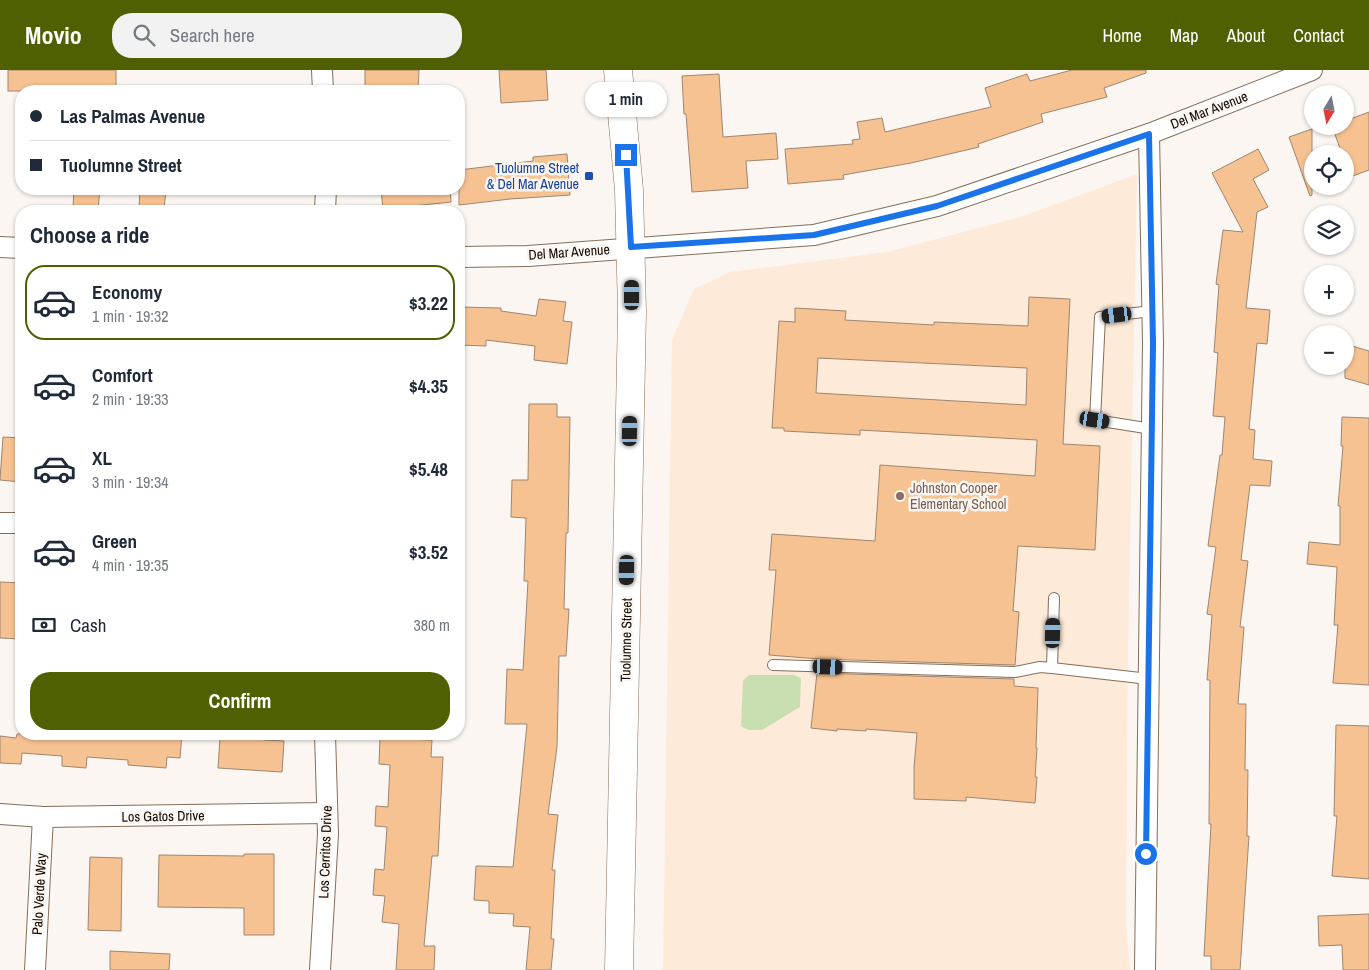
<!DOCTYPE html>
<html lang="en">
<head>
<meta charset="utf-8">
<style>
  :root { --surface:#fff; --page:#f2f2f3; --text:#1f2937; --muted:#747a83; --line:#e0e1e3; --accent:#4f6003 }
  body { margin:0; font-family:"Archivo Narrow",sans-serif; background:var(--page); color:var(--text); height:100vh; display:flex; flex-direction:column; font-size:19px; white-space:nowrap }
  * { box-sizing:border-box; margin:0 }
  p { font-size:16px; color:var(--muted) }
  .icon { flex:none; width:28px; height:28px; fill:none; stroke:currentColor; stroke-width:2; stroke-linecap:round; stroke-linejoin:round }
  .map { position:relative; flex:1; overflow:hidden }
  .details { position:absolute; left:15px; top:135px; width:450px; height:535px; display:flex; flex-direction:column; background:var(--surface); border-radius:20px; box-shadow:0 1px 4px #0004 }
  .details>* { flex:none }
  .top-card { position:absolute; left:15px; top:15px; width:450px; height:110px; border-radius:20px; box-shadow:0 1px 4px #0004; display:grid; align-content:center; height:110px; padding:0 15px; background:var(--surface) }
  .needle { width:32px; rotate:190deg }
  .controls { position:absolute; left:1304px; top:15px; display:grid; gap:10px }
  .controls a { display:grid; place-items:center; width:50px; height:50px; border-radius:50%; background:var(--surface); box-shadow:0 1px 4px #0004; font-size:25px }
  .end { position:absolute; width:22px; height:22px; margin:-11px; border:6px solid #1a73e8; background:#fff; box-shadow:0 0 0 2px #fff }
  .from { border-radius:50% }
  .bubble { position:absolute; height:35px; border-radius:18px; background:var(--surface); box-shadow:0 1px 4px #0004; font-size:16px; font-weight:800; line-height:35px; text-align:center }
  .car { position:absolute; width:15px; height:30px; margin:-15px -8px; border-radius:6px; box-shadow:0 0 4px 1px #0007; background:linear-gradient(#222 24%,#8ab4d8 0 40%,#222 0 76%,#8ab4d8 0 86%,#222 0) }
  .top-card b { display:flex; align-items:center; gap:18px; height:48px; font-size:19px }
  .top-card b+b { border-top:1px solid var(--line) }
  .top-card i { width:12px; height:12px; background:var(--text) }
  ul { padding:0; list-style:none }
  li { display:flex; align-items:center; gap:15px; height:75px; margin:0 10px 8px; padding:0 5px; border:2px solid transparent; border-radius:20px }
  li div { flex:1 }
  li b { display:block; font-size:19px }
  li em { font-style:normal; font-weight:800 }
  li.selected { border-color:var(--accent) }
  li>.icon { width:45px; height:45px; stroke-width:1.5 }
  h2 { padding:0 15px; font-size:22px; line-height:60px }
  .pay { display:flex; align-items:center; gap:12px; height:55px; padding:0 15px; font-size:19px }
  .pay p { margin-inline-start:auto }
  .primary-button { display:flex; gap:10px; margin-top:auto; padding:10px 15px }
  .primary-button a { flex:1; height:58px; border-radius:20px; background:var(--accent); color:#fff; font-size:20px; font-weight:800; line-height:58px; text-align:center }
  header { display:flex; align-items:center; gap:30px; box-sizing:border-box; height:70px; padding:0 25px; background:var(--accent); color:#fff }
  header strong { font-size:24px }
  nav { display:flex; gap:28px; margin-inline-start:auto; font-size:18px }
  .search { width:350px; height:45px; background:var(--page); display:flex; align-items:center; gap:12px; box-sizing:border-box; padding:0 18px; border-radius:20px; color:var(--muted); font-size:19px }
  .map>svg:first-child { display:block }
</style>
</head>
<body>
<header>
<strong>Movio</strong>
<div class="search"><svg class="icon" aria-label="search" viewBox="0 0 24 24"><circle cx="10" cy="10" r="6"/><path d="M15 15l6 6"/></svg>Search here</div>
<nav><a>Home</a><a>Map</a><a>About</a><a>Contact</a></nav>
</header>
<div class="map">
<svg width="1369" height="900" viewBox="0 0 1369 900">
  <rect width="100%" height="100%" fill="#fbf6f1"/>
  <polygon fill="#feead9" points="1137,104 1128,581 1126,853 1130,900 663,900 672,270 694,219 730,202 887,182 1021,147"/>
  <polygon fill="#c9dfb1" points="749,605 794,605 801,608 800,637 762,660 748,660 741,656 743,611"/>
  <g fill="#f7c291" stroke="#9e8670" fill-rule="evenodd">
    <rect x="8" y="0" width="108" height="21"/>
    <polygon points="365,0 419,0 418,21 378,21 378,19 365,18"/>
    <polygon points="499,0 546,0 548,30 501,33"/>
    <polygon points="1072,0 1146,0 1146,3 1104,18 1107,27 1041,44 1043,52 978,74 979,77 911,93 843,105 844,109 788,114 785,79 853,74 852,70 860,69 857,52 882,48 885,62 991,37 985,18 1027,4 1030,11"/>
    <polygon points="719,4 723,67 776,63 778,89 746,91 748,118 692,122 686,44 684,44 682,6"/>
    <polygon points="1369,42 1369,100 1350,107 1345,92 1345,84 1342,84 1332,56 1345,56 1345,51"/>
    <polygon points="1312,59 1312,125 1310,126 1289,67"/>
    <polygon points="1258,79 1269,100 1253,109 1268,137 1257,142 1246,238 1270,240 1267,274 1257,273 1249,359 1255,360 1253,389 1272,391 1270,416 1250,415 1241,490 1248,491 1240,557 1244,557 1238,634 1246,634 1245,700 1248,700 1247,766 1249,766 1240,900 1211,900 1211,886 1204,886 1211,754 1209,754 1210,610 1207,610 1212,545 1207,544 1216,477 1208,476 1220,385 1222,385 1225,347 1213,346 1218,283 1214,282 1219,215 1216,214 1223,160 1243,162 1212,103"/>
    <polygon points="567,84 570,125 510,129 459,135 459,100 533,91 533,87"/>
    <polygon points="74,119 100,119 98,139 73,137"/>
    <polygon points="140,119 166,119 164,140 139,138"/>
    <polygon points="381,119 450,119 451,132 383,139"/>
    <path d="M1029 227 1070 229 1063 374 1100 376 1095 480 1018 476 1013 541 1019 542 1015 595 819 589 769 585 776 500H769L772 464 875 471 880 395 1035 406 1037 370 860 360V365L784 361V358H772L779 251 795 252V238L846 241 845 250 934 255V252L1028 256ZM818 288 1027 298 1026 335 816 323Z"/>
    <polygon points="539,229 566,232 563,251 572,252 567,294 534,290 535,276 486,270 486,276 459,275 459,237 501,238 501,241 536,246"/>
    <polygon points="1345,274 1369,281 1369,315 1345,308"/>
    <polygon points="529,334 557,334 557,347 570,347 568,463 566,463 564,539 569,539 566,586 559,586 557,677 548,744 558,745 552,800 555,800 551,869 554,869 551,900 526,900 530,857 513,856 514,844 489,843 489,831 474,830 476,796 513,797 527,654 505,654 507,599 523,600 528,511 524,511 526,448 511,447 512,410 528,410"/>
    <polygon points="1342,347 1369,348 1369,615 1333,613 1338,555 1334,555 1337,497 1307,494 1309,472 1340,475 1340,436 1338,436 1343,376 1341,376"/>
    <polygon points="3,367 21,368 21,412 0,410"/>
    <polygon points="0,512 21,513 21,569 0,568"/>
    <polygon points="817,603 1014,609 1014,616 1038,618 1036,678 1037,678 1035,707 1037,707 1035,733 966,727 966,731 914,729 914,697 917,663 866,659 866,661 837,659 837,661 811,658"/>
    <polygon points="1336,655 1369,656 1369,809 1332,806 1337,746 1334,746"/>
    <polygon points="17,664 182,664 180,688 167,687 166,698 128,695 128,690 87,687 86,698 62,696 62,686 22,683 21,694 0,693 0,666 16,668"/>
    <polygon points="234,664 264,664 264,670 284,671 282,702 218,698 220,668 234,669"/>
    <polygon points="380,668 432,670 431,687 443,687 438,786 432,786 424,876 435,876 434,900 396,900 399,854 382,852 385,826 373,825 375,799 384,800 387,757 375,756 376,736 388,737 390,695 379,694"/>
    <polygon points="244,784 274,784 274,865 244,865 244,838 158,837 159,785 244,786"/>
    <polygon points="90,787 122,788 121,861 88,860"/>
    <polygon points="1369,844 1369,900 1343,900 1342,875 1319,876 1318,846"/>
    <polygon points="110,881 170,884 169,900 110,900"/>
  </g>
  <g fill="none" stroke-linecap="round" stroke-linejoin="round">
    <defs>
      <g id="lane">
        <polyline points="1152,359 1095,350 1100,247 1152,241"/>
        <polyline points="773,595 1015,602 1040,597 1052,598 1149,609"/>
        <polyline points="1052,598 1054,528"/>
      </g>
      <g id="street">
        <polyline points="322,0 323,21"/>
        <polyline points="325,141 326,119"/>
        <polyline points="0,177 21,178"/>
        <polyline points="459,187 528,186 814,165 937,136 1149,64 1312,0"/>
        <polyline points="0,453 21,453"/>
        <polyline points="0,744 43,747 327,743"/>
        <polyline points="35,900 43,747"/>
        <polyline points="320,900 328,764 325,664"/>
        <polyline points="1145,900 1153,273 1149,64"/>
      </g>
      <polyline id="secondary" points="618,0 629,120 632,241 619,900"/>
    </defs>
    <use href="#lane" stroke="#846e58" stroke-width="12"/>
    <use href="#street" stroke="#846e58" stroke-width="22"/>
    <use href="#secondary" stroke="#846e58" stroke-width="29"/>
    <use href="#lane" stroke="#fff" stroke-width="10"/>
    <use href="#street" stroke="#fff" stroke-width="20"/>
    <use href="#secondary" stroke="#fff" stroke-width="28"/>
  </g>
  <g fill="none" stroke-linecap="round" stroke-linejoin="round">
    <polyline stroke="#1a73e8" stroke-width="6" points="626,85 631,177 814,165 937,136 1149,64 1153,273 1146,784"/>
  </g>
  <rect fill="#1a4fb4" stroke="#fbf6f1" stroke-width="2" x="584" y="101" width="10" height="10" rx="2.5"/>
  <circle fill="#8d6e63" stroke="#fbf6f1" stroke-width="2" cx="900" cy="426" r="5"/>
  <g text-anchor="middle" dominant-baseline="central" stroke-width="5" stroke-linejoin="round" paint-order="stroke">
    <g font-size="14" fill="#120a04" stroke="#fbf6f1">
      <text transform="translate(1209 40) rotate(-21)">Del Mar Avenue</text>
      <text transform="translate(569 182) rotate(-4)">Del Mar Avenue</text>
      <text transform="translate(626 570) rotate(-89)">Tuolumne Street</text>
      <text transform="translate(163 746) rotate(-1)">Los Gatos Drive</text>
      <text transform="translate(325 782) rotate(-88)">Los Cerritos Drive</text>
      <text transform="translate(39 824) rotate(-87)">Palo Verde Way</text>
    </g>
    <g font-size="14" fill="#164399" stroke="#fbf6f1" text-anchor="end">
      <text x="579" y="98">Tuolumne Street<tspan x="579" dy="16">&amp; Del Mar Avenue</tspan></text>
    </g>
    <g font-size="14" fill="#785e54" stroke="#fbf6f1" text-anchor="start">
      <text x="910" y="418">Johnston Cooper<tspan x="910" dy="16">Elementary School</tspan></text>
    </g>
  </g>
</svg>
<div class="controls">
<a><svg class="needle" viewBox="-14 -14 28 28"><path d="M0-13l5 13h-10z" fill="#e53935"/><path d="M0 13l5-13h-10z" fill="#747a83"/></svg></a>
<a><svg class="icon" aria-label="locate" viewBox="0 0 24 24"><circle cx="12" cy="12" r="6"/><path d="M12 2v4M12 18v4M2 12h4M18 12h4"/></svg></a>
<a><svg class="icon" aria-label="layers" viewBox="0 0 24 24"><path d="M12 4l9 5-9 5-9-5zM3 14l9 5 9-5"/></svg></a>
<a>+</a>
<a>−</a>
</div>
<i class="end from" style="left:1146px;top:784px"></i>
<i class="end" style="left:626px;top:85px"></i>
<div class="bubble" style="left:585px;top:12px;width:82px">1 min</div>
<i class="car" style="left:632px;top:225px;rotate:0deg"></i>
<i class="car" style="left:1117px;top:245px;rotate:263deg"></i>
<i class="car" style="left:1095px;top:350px;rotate:99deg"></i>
<i class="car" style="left:630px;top:361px;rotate:1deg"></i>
<i class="car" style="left:627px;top:500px;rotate:181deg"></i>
<i class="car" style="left:1053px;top:563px;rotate:1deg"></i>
<i class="car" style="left:828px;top:597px;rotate:92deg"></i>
<div class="top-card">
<b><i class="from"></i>Las Palmas Avenue</b>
<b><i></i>Tuolumne Street</b>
</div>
<section class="details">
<h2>Choose a ride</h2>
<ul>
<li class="selected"><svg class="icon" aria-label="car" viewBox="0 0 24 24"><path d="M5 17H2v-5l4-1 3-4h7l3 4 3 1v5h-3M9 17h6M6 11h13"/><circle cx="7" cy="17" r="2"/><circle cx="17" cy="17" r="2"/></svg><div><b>Economy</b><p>1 min · 19:32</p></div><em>$3.22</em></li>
<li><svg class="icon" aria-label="car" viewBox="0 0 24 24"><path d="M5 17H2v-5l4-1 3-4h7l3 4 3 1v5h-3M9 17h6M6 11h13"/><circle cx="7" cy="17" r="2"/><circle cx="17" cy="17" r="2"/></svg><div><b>Comfort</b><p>2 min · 19:33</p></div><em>$4.35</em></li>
<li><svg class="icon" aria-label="car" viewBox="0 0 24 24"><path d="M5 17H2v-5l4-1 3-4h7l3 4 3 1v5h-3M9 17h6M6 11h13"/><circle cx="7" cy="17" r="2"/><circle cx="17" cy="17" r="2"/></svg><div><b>XL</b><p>3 min · 19:34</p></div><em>$5.48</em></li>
<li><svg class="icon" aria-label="car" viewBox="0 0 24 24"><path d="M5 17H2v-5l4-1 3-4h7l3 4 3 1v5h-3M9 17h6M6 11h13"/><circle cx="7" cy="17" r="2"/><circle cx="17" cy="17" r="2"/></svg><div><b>Green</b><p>4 min · 19:35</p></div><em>$3.52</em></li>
</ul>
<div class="pay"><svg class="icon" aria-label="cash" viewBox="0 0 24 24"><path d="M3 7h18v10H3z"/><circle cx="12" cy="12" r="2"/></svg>Cash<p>380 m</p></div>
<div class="primary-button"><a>Confirm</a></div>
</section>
</div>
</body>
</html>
